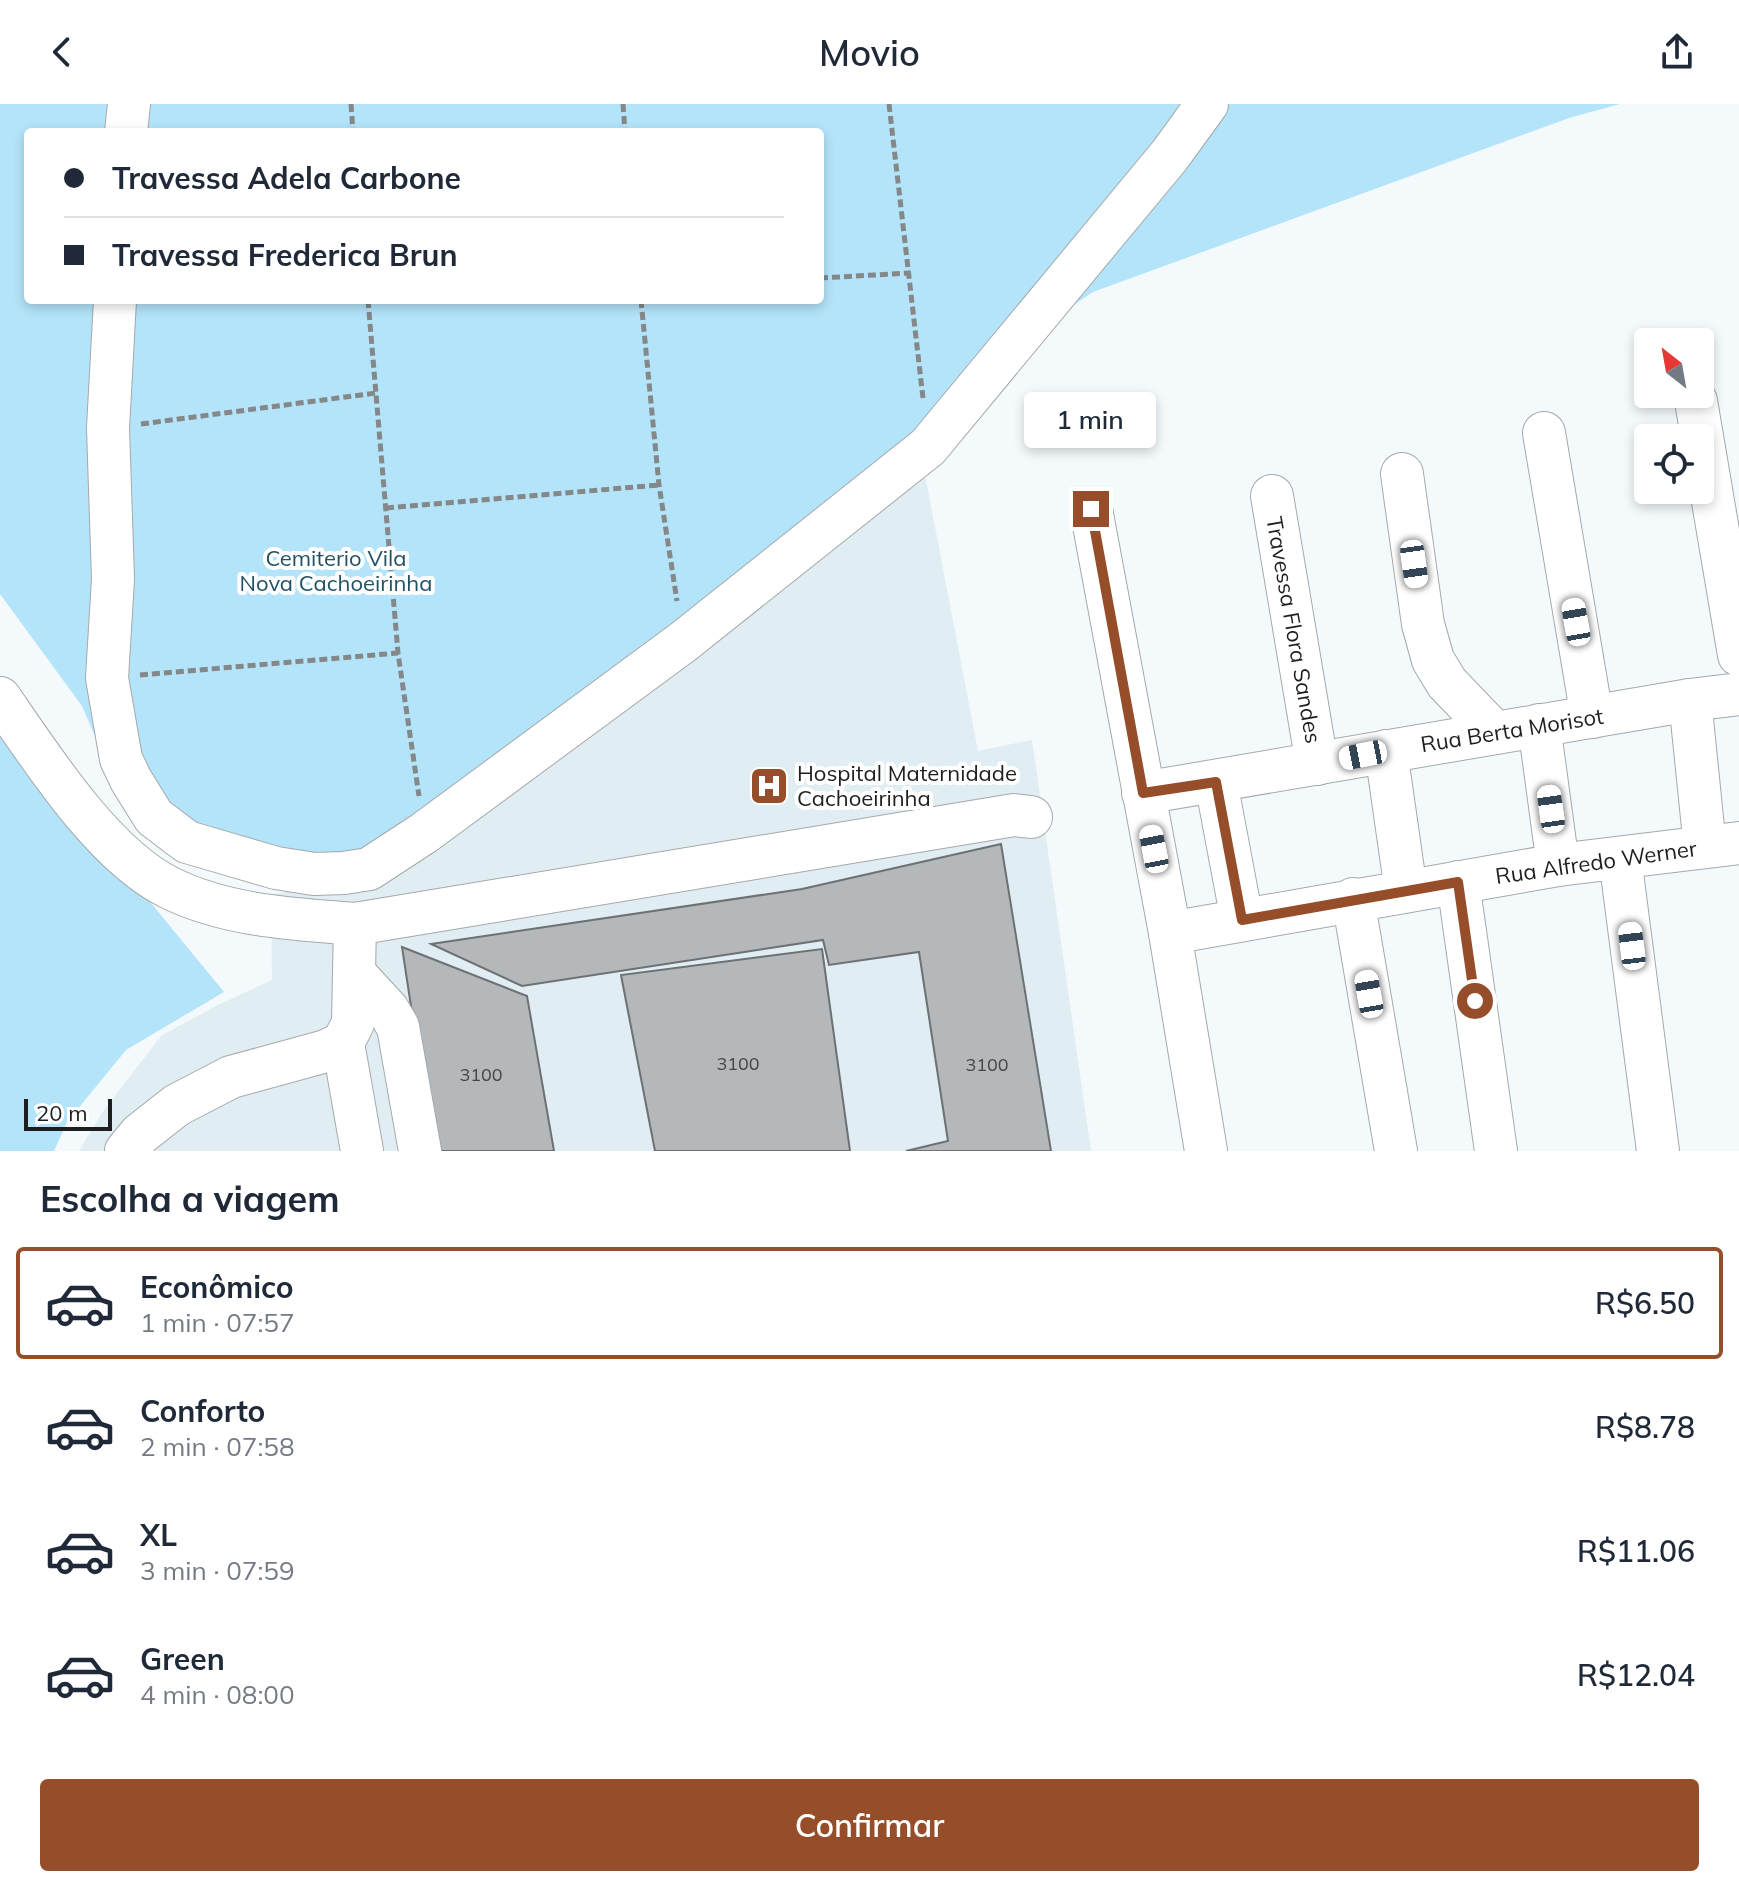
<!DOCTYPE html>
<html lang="pt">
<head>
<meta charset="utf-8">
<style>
  :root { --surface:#fff; --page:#f6f6f7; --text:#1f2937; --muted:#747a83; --line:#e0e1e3; --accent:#964e2a }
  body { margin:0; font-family:Mulish,sans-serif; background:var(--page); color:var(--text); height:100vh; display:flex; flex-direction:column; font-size:30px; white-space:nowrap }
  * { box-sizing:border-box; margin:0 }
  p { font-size:26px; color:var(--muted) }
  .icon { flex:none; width:44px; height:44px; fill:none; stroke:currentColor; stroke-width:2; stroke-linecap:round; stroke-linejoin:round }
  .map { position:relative; height:1047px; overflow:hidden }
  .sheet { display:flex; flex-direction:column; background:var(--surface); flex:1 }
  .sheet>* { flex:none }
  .guide { position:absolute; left:24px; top:24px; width:800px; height:176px; border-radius:8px; box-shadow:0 4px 12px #0003; display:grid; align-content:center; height:176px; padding:0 40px; background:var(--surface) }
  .needle { width:52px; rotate:329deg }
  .buttons { position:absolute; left:1634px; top:224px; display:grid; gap:16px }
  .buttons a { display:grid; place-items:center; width:80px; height:80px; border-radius:8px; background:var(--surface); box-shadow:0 4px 12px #0003; font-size:40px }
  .scale { position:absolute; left:24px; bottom:20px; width:88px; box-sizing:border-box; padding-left:8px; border:4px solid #1d1f1f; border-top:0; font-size:22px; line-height:28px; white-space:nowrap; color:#1d1f1f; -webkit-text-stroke:6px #fff; paint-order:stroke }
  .end { position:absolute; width:36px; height:36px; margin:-18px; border:10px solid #964e2a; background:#fff; box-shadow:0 0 0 4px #fff }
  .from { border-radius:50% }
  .bubble { position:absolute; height:56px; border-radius:8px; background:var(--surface); box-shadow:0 4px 12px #0003; font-size:26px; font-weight:600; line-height:56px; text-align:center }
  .car { position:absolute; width:24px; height:48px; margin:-24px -12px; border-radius:10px; box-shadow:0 0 6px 2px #0007; background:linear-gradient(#fff 24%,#345 0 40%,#fff 0 76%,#345 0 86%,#fff 0) }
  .guide b { display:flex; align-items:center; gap:28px; height:76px; font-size:30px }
  .guide b+b { border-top:2px solid var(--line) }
  .guide i { width:20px; height:20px; background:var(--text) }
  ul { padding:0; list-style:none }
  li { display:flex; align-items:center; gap:24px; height:112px; margin:0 16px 12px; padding:0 24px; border:4px solid transparent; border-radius:8px }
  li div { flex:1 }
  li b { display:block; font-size:30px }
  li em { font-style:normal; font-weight:600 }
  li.selected { border-color:var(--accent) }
  li>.icon { width:72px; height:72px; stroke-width:1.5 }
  h2 { padding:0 40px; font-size:36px; line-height:96px }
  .button { display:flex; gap:16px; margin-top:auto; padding:16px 40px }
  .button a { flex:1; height:92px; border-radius:8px; background:var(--accent); color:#fff; font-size:32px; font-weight:600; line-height:92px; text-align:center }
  header { display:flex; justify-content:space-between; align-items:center; height:104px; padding:0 40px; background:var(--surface); font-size:36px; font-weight:600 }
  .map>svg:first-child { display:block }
</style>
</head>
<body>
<header><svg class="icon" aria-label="back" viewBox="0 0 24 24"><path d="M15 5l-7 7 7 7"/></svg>Movio<svg class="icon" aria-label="share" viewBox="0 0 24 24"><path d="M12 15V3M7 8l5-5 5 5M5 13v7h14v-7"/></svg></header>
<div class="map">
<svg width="1739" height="1047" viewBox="0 0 1739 1047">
  <rect width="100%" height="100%" fill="#f4f9fc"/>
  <polygon fill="#e0edf3" points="922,355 978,647 1032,636 1091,1047 79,1047 104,1006 162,931 220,900 272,876 271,791 382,767"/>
  <g fill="#b4e4fa" fill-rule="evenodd">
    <path d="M0 0H1620L1569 14 1093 188 1054 214 968 314 308 788 117 683 82 602 0 490ZM28 28H820V196H28Z"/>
    <polygon points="0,615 224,888 126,946 67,1018 54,1047 0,1047"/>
  </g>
  <g fill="#b4b8bb" stroke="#6d7173" stroke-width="2">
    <polygon points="1001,740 1051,1047 906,1047 948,1037 919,848 829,861 823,836 522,882 431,840 802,785"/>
    <polygon points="402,843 527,892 554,1047 433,1047"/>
    <polygon points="822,845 850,1047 655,1047 621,871"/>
  </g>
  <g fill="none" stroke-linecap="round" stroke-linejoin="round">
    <defs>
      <g id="minor">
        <polyline points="126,28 129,0"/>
        <polyline points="115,196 108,324 113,475 107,574 121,655 131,676 154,713 187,738 276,764 314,770 344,769 369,765 424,729 683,538 928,343 1170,51 1207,0"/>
        <polyline points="1696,297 1739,551"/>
        <polyline points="1544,329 1592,613"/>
        <polyline points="1402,370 1423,520 1433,556 1447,579 1495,629"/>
        <polyline points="1272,392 1317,660"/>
        <polyline points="1091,405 1170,829 1206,1047"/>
        <path d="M0 594C42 655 104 752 170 784 227 812 293 815 355 820"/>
        <polyline points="1690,596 1705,743"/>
        <polyline points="1539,621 1558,761"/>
        <polyline points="1386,647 1406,787"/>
        <polyline points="1216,678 1242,816"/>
        <polyline points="1143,689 1690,596 1739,590"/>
        <polyline points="1620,754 1658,1047"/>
        <polyline points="1458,778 1496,1047"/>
        <polyline points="1353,795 1396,1047"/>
        <polyline points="1170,829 1558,761 1739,739"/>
        <polyline points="354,869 388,906 398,923 420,1047"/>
        <polyline points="343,939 362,1047"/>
        <polyline points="126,1047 140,1030 177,1001 231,973 326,947 343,939 353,919 355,820 1014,711 1031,713"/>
      </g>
    </defs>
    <use href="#minor" stroke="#a4a9ab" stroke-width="44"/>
    <g stroke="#848889" stroke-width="5" stroke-dasharray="8 4" stroke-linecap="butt">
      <polyline points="351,0 353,28"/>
      <polyline points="623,0 625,28"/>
      <polyline points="889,0 923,294"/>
      <polyline points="820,174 910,169"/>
      <polyline points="368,196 398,549 419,692"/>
      <polyline points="641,196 659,381 677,497"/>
      <polyline points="141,320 376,289"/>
      <polyline points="386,404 659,381"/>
      <polyline points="140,571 398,549"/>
    </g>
    <use href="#minor" stroke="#fff" stroke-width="42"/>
  </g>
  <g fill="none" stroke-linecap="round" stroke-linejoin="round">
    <polyline stroke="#964e2a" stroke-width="10" points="1091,405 1143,689 1216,678 1242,816 1458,778 1475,897"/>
  </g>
  <defs>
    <symbol id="hospital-square" viewBox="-11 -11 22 22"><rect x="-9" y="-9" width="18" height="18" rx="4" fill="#964e2a" stroke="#fff"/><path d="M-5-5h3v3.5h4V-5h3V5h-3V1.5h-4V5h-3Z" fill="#fff"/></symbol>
  </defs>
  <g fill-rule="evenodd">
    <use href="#hospital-square" x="747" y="660" width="44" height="44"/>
  </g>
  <g text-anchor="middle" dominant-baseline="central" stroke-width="8" stroke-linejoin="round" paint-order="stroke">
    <g font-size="18" fill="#434546">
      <text x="738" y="959">3100</text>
      <text x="987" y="960">3100</text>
      <text x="481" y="970">3100</text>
    </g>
    <g font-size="22" fill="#215264" stroke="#fff">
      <text x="336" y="454">Cemiterio Vila<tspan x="336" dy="25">Nova Cachoeirinha</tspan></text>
    </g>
    <g font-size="22" fill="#1d1f1f" stroke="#fff">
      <text transform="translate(1294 526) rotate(80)">Travessa Flora Sandes</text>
      <text transform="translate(1512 626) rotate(-9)">Rua Berta Morisot</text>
      <text transform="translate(1596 758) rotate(-8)">Rua Alfredo Werner</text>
    </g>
    <g font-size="22" fill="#1d1f1f" stroke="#fff" text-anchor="start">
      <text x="797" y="669">Hospital Maternidade<tspan x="797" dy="25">Cachoeirinha</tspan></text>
    </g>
  </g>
</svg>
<div class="buttons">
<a><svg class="needle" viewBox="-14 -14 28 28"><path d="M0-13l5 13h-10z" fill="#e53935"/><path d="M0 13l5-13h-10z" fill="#747a83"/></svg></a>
<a><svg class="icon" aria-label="locate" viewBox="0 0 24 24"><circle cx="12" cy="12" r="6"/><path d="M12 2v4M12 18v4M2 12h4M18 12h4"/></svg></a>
</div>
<div class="scale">20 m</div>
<i class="end from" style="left:1475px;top:897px"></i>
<i class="end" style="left:1091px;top:405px"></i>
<div class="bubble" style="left:1024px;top:288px;width:132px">1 min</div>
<i class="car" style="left:1414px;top:460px;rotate:172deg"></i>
<i class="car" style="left:1576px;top:518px;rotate:350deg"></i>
<i class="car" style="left:1363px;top:651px;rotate:259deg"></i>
<i class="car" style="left:1551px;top:705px;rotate:352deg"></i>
<i class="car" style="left:1154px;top:745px;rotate:349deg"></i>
<i class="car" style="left:1632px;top:842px;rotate:353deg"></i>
<i class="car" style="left:1369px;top:890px;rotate:350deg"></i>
<div class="guide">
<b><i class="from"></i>Travessa Adela Carbone</b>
<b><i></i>Travessa Frederica Brun</b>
</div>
</div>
<section class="sheet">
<h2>Escolha a viagem</h2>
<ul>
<li class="selected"><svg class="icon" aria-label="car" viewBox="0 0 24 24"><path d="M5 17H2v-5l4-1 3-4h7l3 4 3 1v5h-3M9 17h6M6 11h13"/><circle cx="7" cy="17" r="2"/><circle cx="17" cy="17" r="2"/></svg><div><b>Econômico</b><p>1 min · 07:57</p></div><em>R$6.50</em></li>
<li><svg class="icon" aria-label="car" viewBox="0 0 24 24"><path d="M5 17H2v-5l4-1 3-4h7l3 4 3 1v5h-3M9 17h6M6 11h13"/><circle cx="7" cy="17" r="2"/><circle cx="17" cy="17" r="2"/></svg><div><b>Conforto</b><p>2 min · 07:58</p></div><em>R$8.78</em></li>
<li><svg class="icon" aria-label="car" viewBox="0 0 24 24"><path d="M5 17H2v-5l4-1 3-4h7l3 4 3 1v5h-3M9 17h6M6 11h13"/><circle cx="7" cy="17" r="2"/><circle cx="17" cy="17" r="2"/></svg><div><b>XL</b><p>3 min · 07:59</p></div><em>R$11.06</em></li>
<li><svg class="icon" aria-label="car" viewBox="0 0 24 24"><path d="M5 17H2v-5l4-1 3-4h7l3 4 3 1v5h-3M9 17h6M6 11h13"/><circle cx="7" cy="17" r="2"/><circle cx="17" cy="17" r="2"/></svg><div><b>Green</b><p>4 min · 08:00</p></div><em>R$12.04</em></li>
</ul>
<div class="button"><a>Confirmar</a></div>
</section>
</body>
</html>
